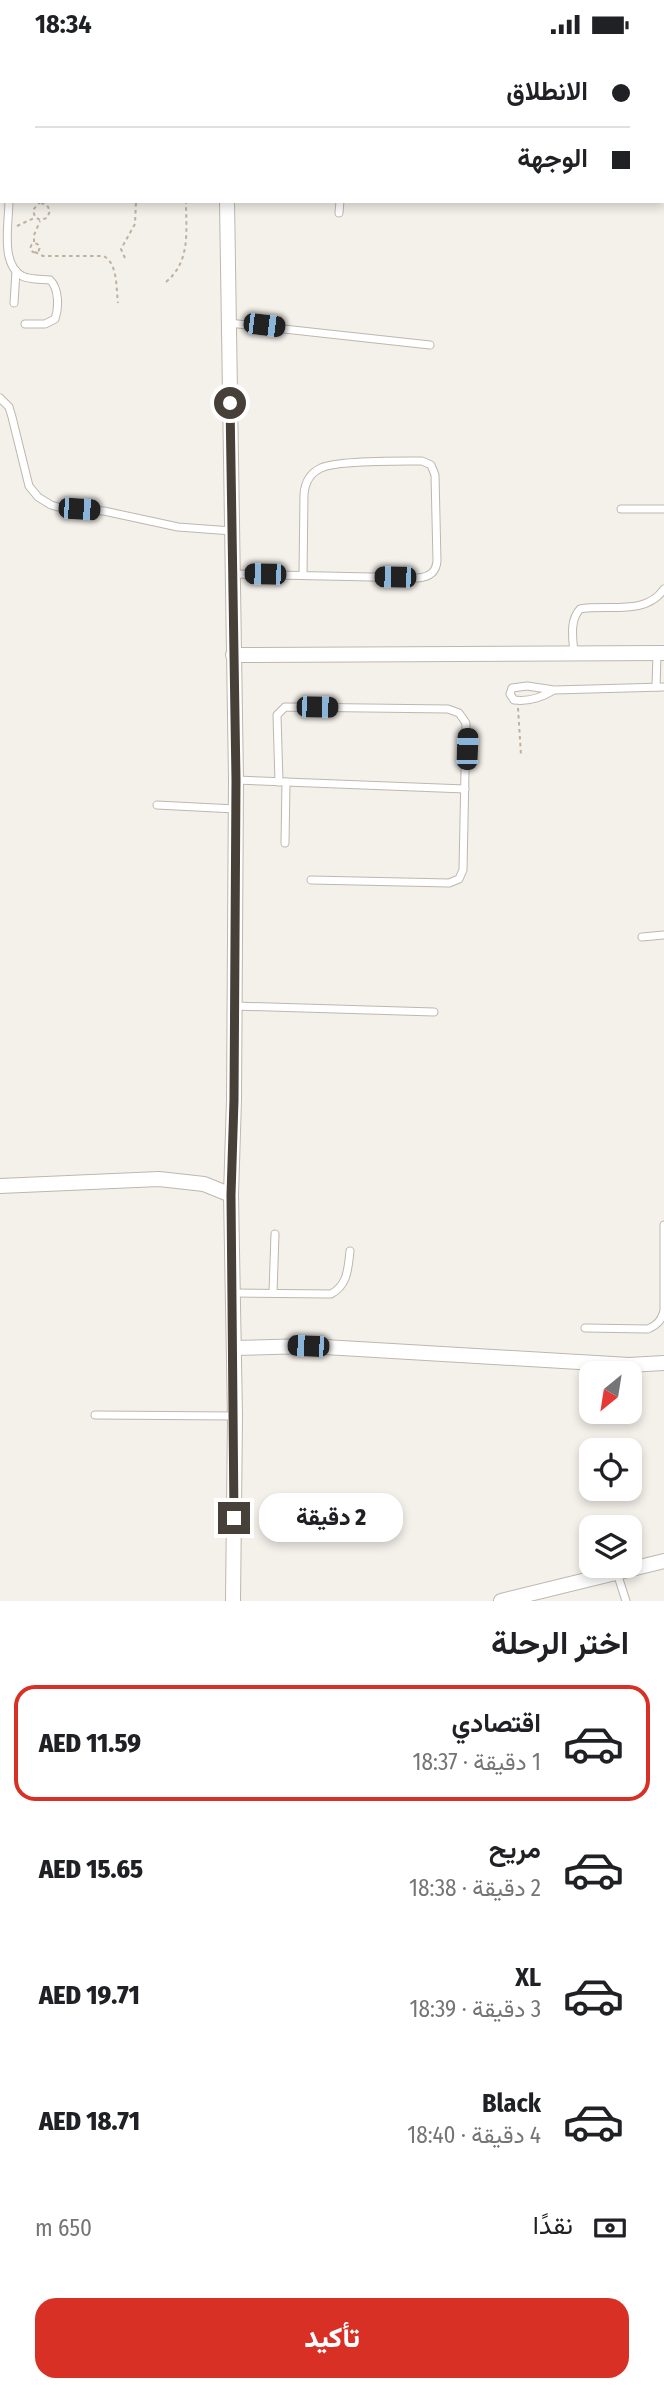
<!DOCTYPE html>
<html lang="ar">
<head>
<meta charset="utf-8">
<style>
  :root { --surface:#fff; --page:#f2f2f2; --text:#202124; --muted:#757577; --line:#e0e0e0; --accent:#d93025 }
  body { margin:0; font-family:"Fira Sans Condensed",Vazirmatn,sans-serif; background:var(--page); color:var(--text); direction:rtl; height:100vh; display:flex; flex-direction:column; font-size:26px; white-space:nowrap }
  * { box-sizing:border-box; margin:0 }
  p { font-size:23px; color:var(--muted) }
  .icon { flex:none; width:38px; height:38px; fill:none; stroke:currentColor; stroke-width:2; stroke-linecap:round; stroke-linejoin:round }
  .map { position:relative; height:1552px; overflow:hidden; direction:ltr }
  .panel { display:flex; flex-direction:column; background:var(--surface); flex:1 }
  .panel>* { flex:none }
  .banner { position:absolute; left:0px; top:0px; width:665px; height:154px; box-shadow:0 4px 10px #0003; direction:rtl; display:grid; align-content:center; height:154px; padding:0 35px; background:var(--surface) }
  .needle { width:46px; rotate:210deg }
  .controls { position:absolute; left:579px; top:1312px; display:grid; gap:14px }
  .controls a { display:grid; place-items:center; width:63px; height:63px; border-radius:14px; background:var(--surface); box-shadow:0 4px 10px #0003; font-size:35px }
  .end { position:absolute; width:32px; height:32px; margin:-16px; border:9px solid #474038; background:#fff; box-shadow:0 0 0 4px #fff }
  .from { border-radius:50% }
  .bubble { position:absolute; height:49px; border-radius:21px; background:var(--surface); box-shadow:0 4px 10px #0003; font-size:23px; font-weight:800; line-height:49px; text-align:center; direction:rtl }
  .car { position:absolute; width:21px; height:42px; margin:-21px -10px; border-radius:9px; box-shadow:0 0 5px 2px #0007; background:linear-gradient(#222 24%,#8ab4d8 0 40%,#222 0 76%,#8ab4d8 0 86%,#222 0) }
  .banner b { display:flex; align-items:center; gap:24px; height:66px; font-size:26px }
  .banner b+b { border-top:2px solid var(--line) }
  .banner i { width:18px; height:18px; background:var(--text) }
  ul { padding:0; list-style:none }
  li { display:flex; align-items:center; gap:21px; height:116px; margin:0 14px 10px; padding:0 21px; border:4px solid transparent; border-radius:21px }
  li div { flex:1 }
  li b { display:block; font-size:26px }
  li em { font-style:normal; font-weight:800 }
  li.active { border-color:var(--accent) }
  li>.icon { width:63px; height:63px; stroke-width:1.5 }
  h2 { padding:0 35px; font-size:32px; line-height:84px }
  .pay { display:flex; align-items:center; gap:18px; height:77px; padding:0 35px; font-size:26px }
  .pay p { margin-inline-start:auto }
  .action { display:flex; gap:14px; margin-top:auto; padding:14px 35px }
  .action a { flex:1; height:80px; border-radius:21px; background:var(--accent); color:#fff; font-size:28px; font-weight:800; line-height:80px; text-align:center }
  .status { display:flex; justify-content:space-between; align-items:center; height:49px; padding:0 35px; background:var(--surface); direction:ltr }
  .status svg { height:19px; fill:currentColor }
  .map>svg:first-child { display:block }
</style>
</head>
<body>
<div class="status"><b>18:34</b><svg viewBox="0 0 49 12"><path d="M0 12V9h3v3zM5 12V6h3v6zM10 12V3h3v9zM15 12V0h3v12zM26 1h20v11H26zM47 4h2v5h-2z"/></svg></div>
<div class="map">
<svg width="664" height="1552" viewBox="0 0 664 1552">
  <rect width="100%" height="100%" fill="#f4f0ea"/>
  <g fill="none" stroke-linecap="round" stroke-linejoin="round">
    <defs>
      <g id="lane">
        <polyline points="171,0 172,2"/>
        <polyline points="621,0 621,2"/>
        <polyline points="18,2 19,0"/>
        <polyline points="293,2 293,0"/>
        <polyline points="663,111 664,111"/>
        <path d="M9 152C9 173 0 215 22 227 30 231 41 230 50 231 59 239 59 259 55 270L45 275H25"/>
        <polyline points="339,164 340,152"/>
        <polyline points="14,254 16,222"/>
        <polyline points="229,274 430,296"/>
        <polyline points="0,349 9,358 12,368 29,437 38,448 51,456 65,460 104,462 178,478 232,482"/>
        <polyline points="621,460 664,460"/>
        <path d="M233 525 418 529C430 528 436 523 437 512L435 426 431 416 422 412C401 412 337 411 321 419 310 424 305 434 304 445L303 526"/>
        <path d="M574 605C573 590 569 572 580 560 608 555 646 567 664 540"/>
        <polyline points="656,638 657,604"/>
        <path d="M554 641C541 649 529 653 514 651L510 645 512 639 527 637 554 641 664 638"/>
        <polyline points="236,731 465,740"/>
        <polyline points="279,733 277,666 285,658 448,660 459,664 466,674 463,821 459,830 449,834 311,831"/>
        <polyline points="157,756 235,760"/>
        <polyline points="285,794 286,733"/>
        <polyline points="642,888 664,886"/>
        <polyline points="235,957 434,963"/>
        <path d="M233 1244 331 1245C348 1236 348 1219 350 1202"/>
        <polyline points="273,1244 275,1185"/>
        <path d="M585 1279 648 1280C657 1276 661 1272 664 1262V1176"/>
        <polyline points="95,1366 235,1367"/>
        <polyline points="617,1524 626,1552"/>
      </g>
      <g id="street">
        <polyline points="226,2 226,0"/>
        <polyline points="227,152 236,731 234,1051 231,1146 235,1367 233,1552"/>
        <polyline points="233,606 664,604"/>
        <polyline points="0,1137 159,1130 204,1135 231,1146"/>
        <polyline points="234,1299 308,1297 629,1316 664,1314"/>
        <polyline points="501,1552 664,1512"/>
      </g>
    </defs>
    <use href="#lane" stroke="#bfb7ad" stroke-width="9"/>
    <use href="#street" stroke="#bfb7ad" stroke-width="16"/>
    <g stroke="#bfb19f" stroke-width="2" stroke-dasharray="3.5 3.5" stroke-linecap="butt">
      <polyline points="118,0 121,2"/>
      <polyline points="69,2 70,0"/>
      <polyline points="41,154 47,156 50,162 47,169 40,171 35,168 33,161 41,152"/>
      <polyline points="17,177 34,169"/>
      <polyline points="34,193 34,186 40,172"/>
      <circle cx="35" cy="199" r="4.5"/>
      <path d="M35 203 43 207H103C118 213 116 240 118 254"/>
      <polyline points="125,209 121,200 135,175 136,152"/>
      <path d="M166 233C191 212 186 182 186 152"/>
      <polyline points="518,659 521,706"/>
    </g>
    <use href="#lane" stroke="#fff" stroke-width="7"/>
    <use href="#street" stroke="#fff" stroke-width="14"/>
  </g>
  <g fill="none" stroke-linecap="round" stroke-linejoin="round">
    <polyline stroke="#474038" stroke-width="9" points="230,354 236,731 234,1051 231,1146 234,1469"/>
  </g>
</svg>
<div class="controls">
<a><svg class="needle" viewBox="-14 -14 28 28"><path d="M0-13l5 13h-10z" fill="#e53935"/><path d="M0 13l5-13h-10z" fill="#757577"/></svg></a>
<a><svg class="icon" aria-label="locate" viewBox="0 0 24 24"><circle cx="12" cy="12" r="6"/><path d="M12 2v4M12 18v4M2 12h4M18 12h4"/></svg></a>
<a><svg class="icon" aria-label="layers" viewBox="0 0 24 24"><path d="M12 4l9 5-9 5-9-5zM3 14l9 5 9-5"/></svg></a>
</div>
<i class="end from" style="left:230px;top:354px"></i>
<i class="end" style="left:234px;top:1469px"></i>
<div class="bubble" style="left:259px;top:1444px;width:144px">2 دقيقة</div>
<i class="car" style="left:264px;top:276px;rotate:97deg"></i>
<i class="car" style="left:79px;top:460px;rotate:94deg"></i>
<i class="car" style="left:265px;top:525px;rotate:271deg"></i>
<i class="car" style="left:395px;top:528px;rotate:271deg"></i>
<i class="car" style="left:317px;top:658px;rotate:91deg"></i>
<i class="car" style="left:467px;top:700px;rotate:2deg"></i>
<i class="car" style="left:308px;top:1297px;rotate:272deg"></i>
<div class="banner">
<b><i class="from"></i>الانطلاق</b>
<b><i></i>الوجهة</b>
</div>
</div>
<section class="panel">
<h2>اختر الرحلة</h2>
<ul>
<li class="active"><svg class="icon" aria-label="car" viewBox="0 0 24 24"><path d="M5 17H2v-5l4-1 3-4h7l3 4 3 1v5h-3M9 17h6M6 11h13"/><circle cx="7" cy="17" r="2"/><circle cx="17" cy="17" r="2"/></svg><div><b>اقتصادي</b><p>1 دقيقة · 18:37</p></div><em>AED 11.59</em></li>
<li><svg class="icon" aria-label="car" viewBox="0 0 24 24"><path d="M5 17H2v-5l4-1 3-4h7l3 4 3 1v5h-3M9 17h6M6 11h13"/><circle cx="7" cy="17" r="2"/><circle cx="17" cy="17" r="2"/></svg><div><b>مريح</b><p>2 دقيقة · 18:38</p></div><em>AED 15.65</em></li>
<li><svg class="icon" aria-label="car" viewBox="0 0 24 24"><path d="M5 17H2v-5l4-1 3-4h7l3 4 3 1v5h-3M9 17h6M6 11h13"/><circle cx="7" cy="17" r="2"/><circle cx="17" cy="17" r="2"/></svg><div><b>XL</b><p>3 دقيقة · 18:39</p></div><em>AED 19.71</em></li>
<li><svg class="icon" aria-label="car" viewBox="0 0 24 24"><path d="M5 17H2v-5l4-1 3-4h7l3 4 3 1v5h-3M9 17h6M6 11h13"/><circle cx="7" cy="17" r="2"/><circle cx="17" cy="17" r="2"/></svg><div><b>Black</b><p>4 دقيقة · 18:40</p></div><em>AED 18.71</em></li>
</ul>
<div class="pay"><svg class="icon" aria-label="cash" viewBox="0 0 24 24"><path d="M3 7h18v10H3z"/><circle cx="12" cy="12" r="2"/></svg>نقدًا<p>650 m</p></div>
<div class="action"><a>تأكيد</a></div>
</section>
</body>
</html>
